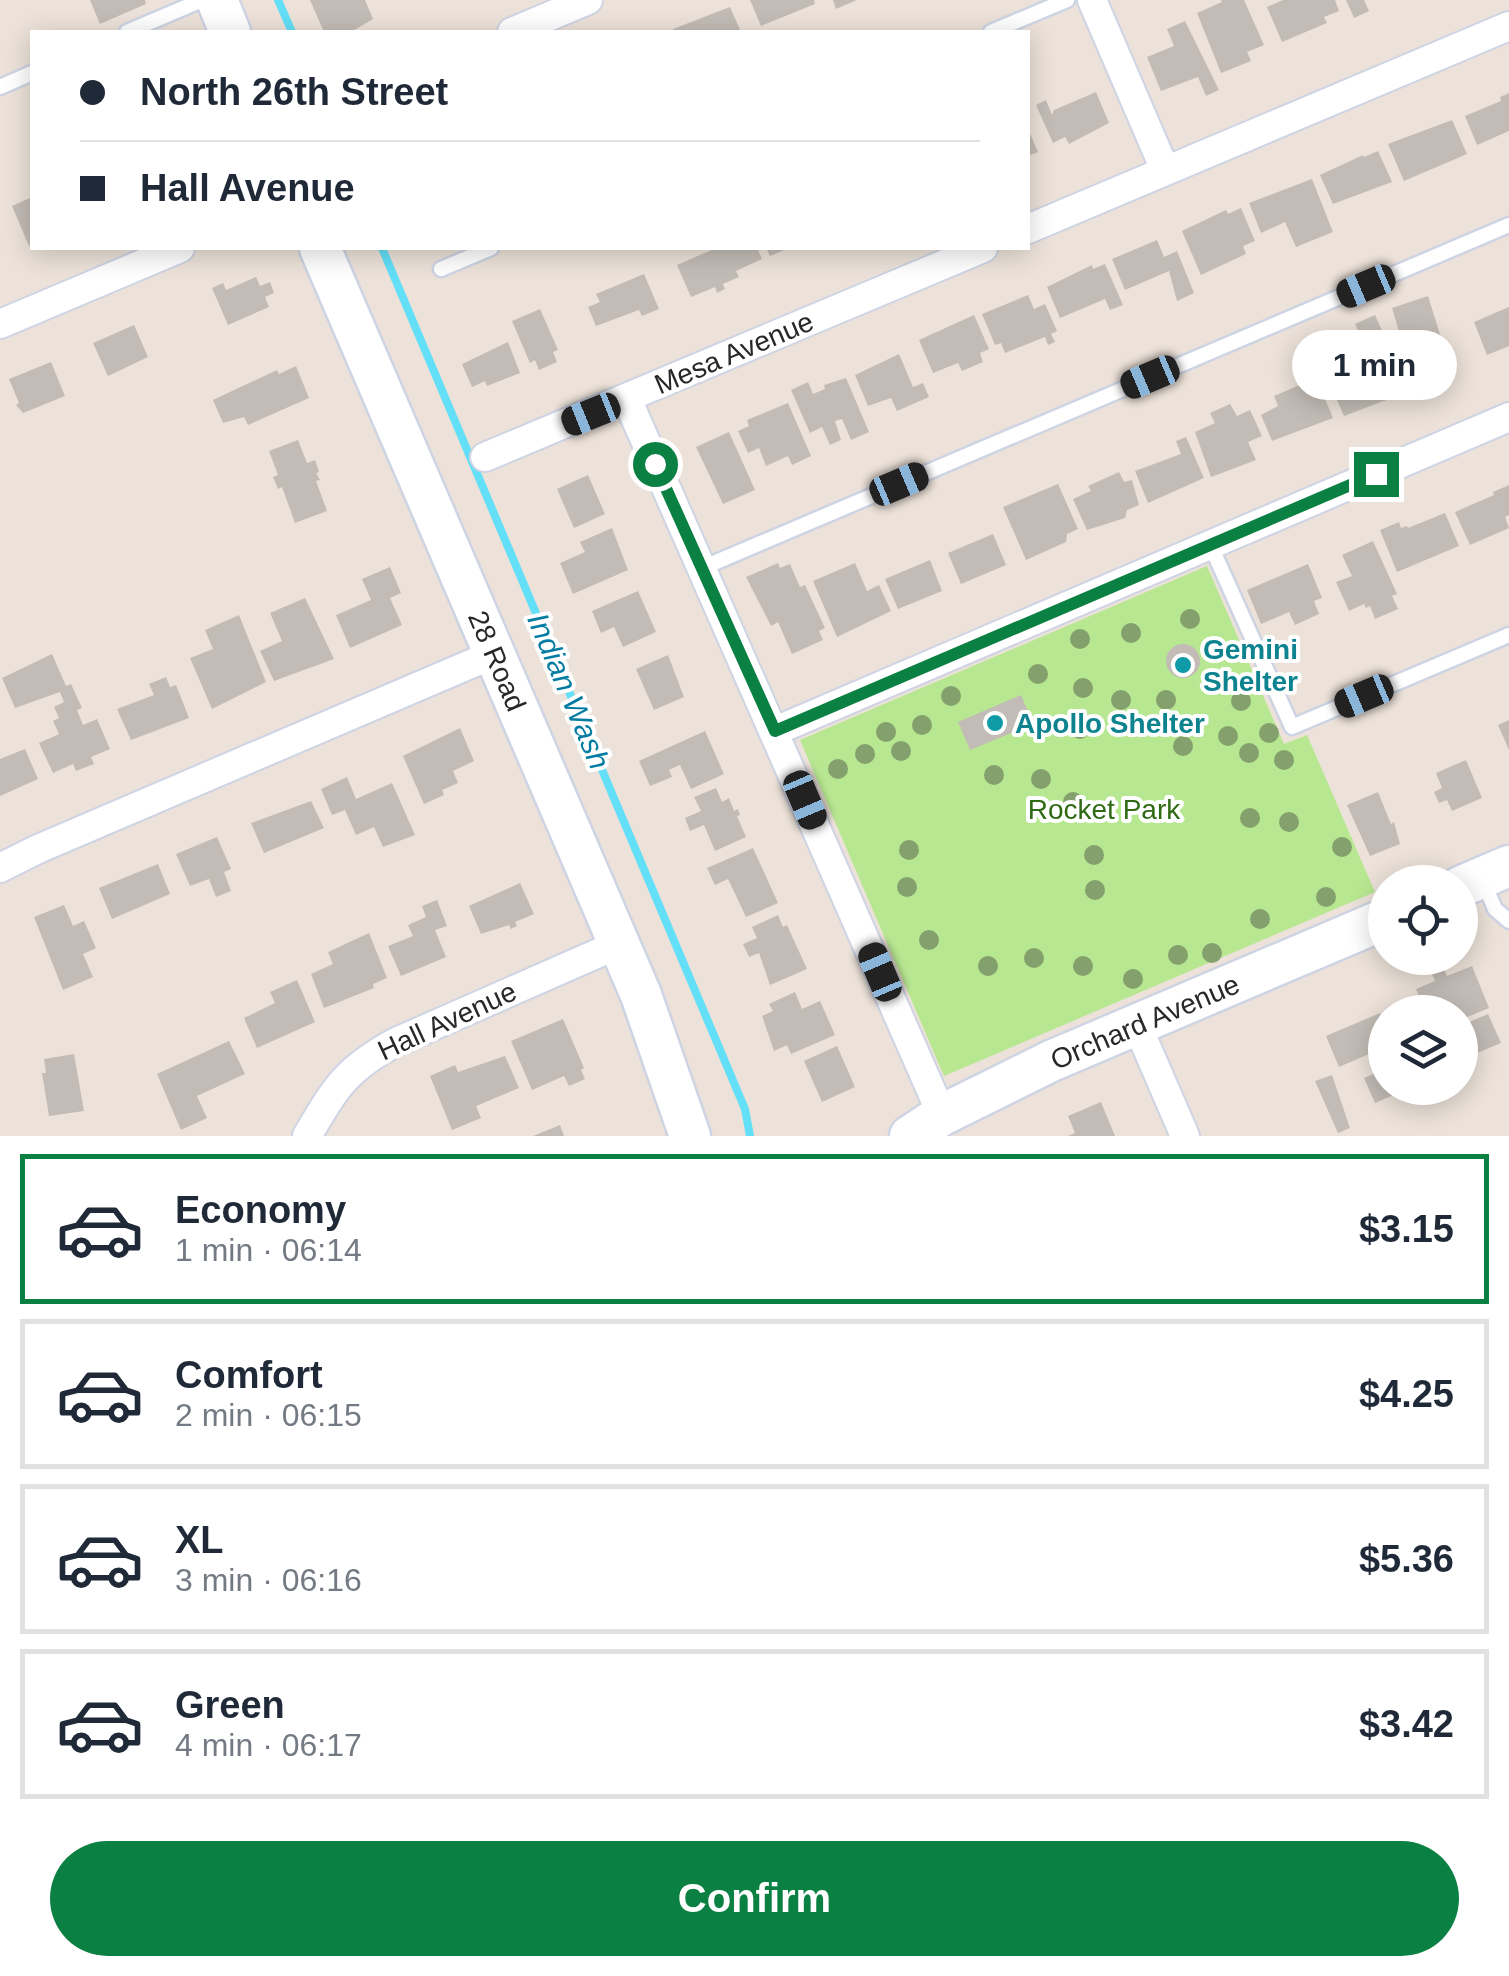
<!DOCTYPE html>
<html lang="en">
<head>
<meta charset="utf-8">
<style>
  :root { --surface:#fff; --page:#f2f2f3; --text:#1f2937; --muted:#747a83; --line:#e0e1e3; --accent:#0b8043 }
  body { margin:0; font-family:Arial,sans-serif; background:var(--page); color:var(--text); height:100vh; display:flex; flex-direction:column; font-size:38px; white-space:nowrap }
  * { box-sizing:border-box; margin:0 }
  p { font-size:32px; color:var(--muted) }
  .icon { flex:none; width:55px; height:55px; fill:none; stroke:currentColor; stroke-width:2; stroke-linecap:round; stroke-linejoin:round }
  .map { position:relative; height:1136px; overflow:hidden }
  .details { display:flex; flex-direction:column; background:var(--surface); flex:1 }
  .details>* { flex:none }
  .top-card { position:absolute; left:30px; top:30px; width:1000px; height:220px; border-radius:0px; box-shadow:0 5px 25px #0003; display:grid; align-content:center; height:220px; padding:0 50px; background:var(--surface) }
  .tools { position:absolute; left:1368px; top:865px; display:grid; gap:20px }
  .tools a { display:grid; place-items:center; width:110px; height:110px; border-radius:50%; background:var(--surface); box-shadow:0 5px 25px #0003; font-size:50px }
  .end { position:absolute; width:45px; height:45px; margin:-22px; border:12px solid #0b8043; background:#fff; box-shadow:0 0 0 5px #fff }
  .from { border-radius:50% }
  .bubble { position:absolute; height:70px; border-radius:35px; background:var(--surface); box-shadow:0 5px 25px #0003; font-size:32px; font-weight:700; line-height:70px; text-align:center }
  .car { position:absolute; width:30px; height:60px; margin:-30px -15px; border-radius:12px; box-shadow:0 0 8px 2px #0007; background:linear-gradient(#222 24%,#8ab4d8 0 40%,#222 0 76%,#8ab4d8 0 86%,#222 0) }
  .top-card b { display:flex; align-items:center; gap:35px; height:95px; font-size:38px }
  .top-card b+b { border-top:2px solid var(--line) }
  .top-card i { width:25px; height:25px; background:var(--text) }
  ul { padding:18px 0 0; list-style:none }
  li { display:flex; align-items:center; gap:30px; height:150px; margin:0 20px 15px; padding:0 30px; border:5px solid var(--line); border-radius:0px }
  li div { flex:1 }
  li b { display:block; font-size:38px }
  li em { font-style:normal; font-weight:700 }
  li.selected { border-color:var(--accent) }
  li>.icon { width:90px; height:90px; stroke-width:1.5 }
  .action { display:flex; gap:20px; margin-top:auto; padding:20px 50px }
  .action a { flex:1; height:115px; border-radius:60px; background:var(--accent); color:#fff; font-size:40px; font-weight:700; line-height:115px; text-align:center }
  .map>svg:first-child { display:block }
</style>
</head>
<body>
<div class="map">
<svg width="1509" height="1136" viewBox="0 0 1509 1136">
  <rect width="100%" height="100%" fill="#ece2d9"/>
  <polygon fill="#b8e791" points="1207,566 1284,744 1307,735 1375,892 944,1076 800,740"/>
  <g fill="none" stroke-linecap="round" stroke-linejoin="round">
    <g stroke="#63dff7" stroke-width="8">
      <polyline points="278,0 292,32"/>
      <polyline points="382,248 745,1109 750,1136"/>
    </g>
  </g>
  <g fill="#c3bcb6">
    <polygon points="90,0 145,0 146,4 100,24"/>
    <polygon points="310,0 365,0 373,19 351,32 324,32"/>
    <polygon points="750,0 814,0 815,4 761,26"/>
    <polygon points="833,0 857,0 836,9"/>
    <polygon points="1221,0 1244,0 1264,45 1247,52 1251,61 1221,73 1197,13 1222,2"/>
    <polygon points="1283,0 1335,0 1339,11 1324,17 1327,23 1282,42 1267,7"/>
    <polygon points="1346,0 1364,0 1369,11 1354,18"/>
    <polygon points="730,7 741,32 674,32 673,29"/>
    <polygon points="1185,21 1219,90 1206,96 1198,77 1161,91 1147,57 1174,46 1167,29"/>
    <polygon points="1096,92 1109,123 1069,144 1065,137 1053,143 1036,105 1046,100 1052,115 1054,110"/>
    <polygon points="1509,93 1509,131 1477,145 1465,116 1501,101 1500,97"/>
    <polygon points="1452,120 1467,154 1404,181 1388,144"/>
    <polygon points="1028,129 1038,152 1028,156"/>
    <polygon points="1378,151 1392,182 1333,204 1320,175 1363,155 1364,157"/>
    <polygon points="1312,179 1333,232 1296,247 1285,222 1261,233 1249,203"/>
    <polygon points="32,197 32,244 29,246 12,206"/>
    <polygon points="1241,208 1255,241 1243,246 1246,254 1201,275 1182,231 1226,210 1228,214"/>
    <polygon points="1157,240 1164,257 1177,251 1194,293 1177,301 1169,271 1125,290 1112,259"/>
    <polygon points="716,248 757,248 762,259 736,271 739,277 723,284 725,289 717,293 715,287 691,297 677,265"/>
    <polygon points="766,248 789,248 770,256"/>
    <polygon points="1105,264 1123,305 1110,310 1105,299 1060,318 1047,287 1092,265 1093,269"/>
    <polygon points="644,274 659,309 642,316 639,310 596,326 588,307 600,302 596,294"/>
    <polygon points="256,277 260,286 270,282 274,293 265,297 269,307 228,325 212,288 223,283 226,290"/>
    <polygon points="1028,295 1034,309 1045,304 1057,331 1051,334 1055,342 1048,345 1045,337 1005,353 1001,343 995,345 982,314"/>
    <polygon points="1428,296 1443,344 1406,355 1392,308"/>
    <polygon points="1509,307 1509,346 1487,355 1474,322"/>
    <polygon points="540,309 558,350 553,352 557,362 539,370 535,360 530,363 512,321"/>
    <polygon points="974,315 989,349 980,353 983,362 962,371 958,363 933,373 919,340"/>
    <polygon points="1375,315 1392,353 1373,361 1389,399 1344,416 1330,384 1342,379 1339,372 1370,359 1355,324"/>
    <polygon points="134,325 148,357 108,376 93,343"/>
    <polygon points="508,342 520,373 487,386 485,381 472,387 462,364"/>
    <polygon points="899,354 913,387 923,383 929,397 897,411 891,398 868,406 855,375"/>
    <polygon points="51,362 65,396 23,413 16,405 19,403 9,379"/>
    <polygon points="296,366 309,398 248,425 244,417 223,423 213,400 277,370 279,374"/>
    <polygon points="846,378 869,432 851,440 842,419 835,421 841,440 830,445 822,427 810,433 791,390 808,382 813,394 825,389 824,385"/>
    <polygon points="1302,384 1306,393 1320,387 1333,418 1272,441 1261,415 1278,406 1274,396"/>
    <polygon points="788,403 811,456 792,465 788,456 766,466 759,448 748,453 738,431 749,426 747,420"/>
    <polygon points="1230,404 1237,416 1250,410 1262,436 1248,442 1256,460 1211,477 1195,432 1215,423 1210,413"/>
    <polygon points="729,432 755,490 723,504 696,447"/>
    <polygon points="1186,437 1204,478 1148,503 1135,471 1181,454 1176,441"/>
    <polygon points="298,440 307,463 315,460 319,472 316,473 320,480 316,481 327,511 295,523 282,487 278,489 273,477 278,475 269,451"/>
    <polygon points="1119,472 1124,482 1132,480 1139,505 1127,510 1125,518 1087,530 1073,499 1091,491 1088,486"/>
    <polygon points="588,475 605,514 574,528 557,489"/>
    <polygon points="1058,484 1078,529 1067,534 1066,542 1026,560 1003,507"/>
    <polygon points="1509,485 1509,515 1505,517 1509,528 1470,545 1455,512 1494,495 1493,492"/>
    <polygon points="1445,513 1459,546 1397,572 1380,530 1399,522 1401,528 1407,526 1408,528"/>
    <polygon points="612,528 628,570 573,594 560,563 585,552 580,542"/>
    <polygon points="993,534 1006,565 961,584 948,553"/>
    <polygon points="1373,541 1397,594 1392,596 1398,609 1375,619 1370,606 1366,608 1364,604 1349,611 1336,582 1352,576 1342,555"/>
    <polygon points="930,560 942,591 898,609 885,579"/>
    <polygon points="778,563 780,568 790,564 800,587 805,585 825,628 819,631 823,640 792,654 778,622 771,626 746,577"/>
    <polygon points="855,563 867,591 879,585 891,611 837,637 813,581"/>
    <polygon points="1308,564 1322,598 1314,601 1319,614 1295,625 1289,612 1261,624 1247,590"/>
    <polygon points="390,567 401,593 390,598 402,625 350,648 336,615 371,600 362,579"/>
    <polygon points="638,591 656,632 623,647 614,627 601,633 592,611"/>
    <polygon points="305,598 334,659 274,681 260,651 282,641 270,613"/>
    <polygon points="239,615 266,682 212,709 190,658 213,649 205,630"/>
    <circle cx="1183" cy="661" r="17"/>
    <polygon points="52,654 66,686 71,684 82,708 77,710 83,725 97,719 110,749 91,757 94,764 76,771 73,764 53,773 39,743 59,734 53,721 59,718 54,707 64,702 60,692 15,708 2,678"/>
    <polygon points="668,655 684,697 654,710 636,669"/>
    <polygon points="166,677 170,687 176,685 189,718 131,740 117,709 154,695 149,684"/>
    <polygon points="1021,695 1033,724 970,750 958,722"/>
    <polygon points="1509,720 1509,750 1498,725"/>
    <polygon points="460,728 474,761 453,771 458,783 442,790 444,795 424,804 403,756"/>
    <polygon points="705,731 724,774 691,789 680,765 669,770 672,777 650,786 639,761"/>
    <polygon points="25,749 38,779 0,796 0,759"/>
    <polygon points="1466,760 1482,798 1452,811 1447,800 1439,803 1434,792 1442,788 1436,773"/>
    <polygon points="347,777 356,799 392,783 415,835 383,847 374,827 356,835 345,810 332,815 321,789"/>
    <polygon points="716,788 722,802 729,798 734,811 738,809 740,815 737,816 746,837 715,851 704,825 690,831 685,818 701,811 694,797"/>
    <polygon points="1378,792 1391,824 1394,822 1400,844 1370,856 1347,805"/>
    <polygon points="311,801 324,828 264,853 251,823"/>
    <polygon points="217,837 231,869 224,872 231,891 216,897 209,879 190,886 176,854"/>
    <polygon points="753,848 778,903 746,917 728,879 715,885 707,868"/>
    <polygon points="158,864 170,894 112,919 99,888"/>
    <polygon points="520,883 534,914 515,922 517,926 511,929 509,925 481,934 469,906"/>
    <polygon points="437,900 447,926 435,930 446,957 401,976 388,946 413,936 408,925 426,917 422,906"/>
    <polygon points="64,905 73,926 84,921 96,948 83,954 93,977 63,990 34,917"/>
    <polygon points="778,915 783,927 787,925 807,969 770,985 759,953 749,957 743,944 757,938 752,927"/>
    <polygon points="369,933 387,978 373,984 374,988 324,1008 311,974 333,964 328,952"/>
    <polygon points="1472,966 1489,1008 1460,1020 1460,1012 1425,1012 1416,989 1435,981 1432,974 1444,969 1447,976"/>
    <polygon points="297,980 315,1022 257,1048 244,1018 275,1003 270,992"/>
    <polygon points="795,992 802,1009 820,1001 835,1035 791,1054 787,1045 774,1051 762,1016 773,1011 769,1004"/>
    <polygon points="1380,1013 1385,1025 1385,1047 1339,1067 1326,1036"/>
    <polygon points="1488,1014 1501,1043 1470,1056 1460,1026"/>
    <polygon points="563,1019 584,1068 581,1070 585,1079 569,1086 564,1076 532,1090 511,1041"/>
    <polygon points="229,1041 245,1074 197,1096 207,1118 181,1130 157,1074"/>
    <polygon points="837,1046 855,1087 822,1102 804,1061"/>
    <polygon points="74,1054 84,1111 49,1116 42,1073 46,1073 44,1059"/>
    <polygon points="505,1056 519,1088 476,1106 481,1118 452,1130 430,1076 455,1065 458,1072"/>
    <polygon points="1385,1069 1385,1088 1402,1088 1403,1091 1375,1103 1364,1078"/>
    <polygon points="1332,1075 1350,1128 1338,1133 1315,1081"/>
    <polygon points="1101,1102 1115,1136 1068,1136 1075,1133 1068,1116"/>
    <polygon points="560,1125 564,1136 533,1136"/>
  </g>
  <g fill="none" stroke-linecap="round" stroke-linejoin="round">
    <defs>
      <g id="lane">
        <polyline points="127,32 202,0"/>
        <polyline points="991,32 1067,0"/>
        <polyline points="0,87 32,73"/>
        <polyline points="441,269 491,248"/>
        <polyline points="1210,544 1292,727 1509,635"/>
        <polyline points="702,568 1509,225"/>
        <polyline points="1484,883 1495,909 1509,921"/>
      </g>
      <g id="street">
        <polyline points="1092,0 1165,170"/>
        <polyline points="512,32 588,0"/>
        <polyline points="1028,229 1509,26"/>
        <polyline points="0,324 180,248"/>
        <polyline points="627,399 942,1115"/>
        <polyline points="485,457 983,248"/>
        <polyline points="775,731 1509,417"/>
        <polyline points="0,868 38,849 494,654"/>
        <polyline points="1137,1025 1185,1136"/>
        <path d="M307 1136C336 1087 345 1070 396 1042L619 944"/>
      </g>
      <g id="secondary">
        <polyline points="217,0 230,32"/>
        <polyline points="320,248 641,995 690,1136"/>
        <polyline points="1460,887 1509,866"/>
        <polyline points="910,1136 942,1115 1051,1061 1385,919"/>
      </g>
    </defs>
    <use href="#lane" stroke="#ced4e3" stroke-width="19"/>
    <use href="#street" stroke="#ced4e3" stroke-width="32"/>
    <use href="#secondary" stroke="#ced4e3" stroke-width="45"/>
    <use href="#lane" stroke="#fff" stroke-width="14"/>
    <use href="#street" stroke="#fff" stroke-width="28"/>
    <use href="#secondary" stroke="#fff" stroke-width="40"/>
  </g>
  <g fill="#84a06d">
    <circle cx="1190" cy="619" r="10"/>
    <circle cx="1131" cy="633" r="10"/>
    <circle cx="1080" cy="639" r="10"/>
    <circle cx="1038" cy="674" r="10"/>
    <circle cx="1083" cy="688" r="10"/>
    <circle cx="951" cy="696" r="10"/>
    <circle cx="1121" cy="700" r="10"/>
    <circle cx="1166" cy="700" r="10"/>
    <circle cx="1241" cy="701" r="10"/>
    <circle cx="922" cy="725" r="10"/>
    <circle cx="1080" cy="729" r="10"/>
    <circle cx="886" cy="732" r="10"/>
    <circle cx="1269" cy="733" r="10"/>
    <circle cx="1228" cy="736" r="10"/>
    <circle cx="1183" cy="746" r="10"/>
    <circle cx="901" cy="751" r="10"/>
    <circle cx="1249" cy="753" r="10"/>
    <circle cx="865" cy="754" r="10"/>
    <circle cx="1284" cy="760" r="10"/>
    <circle cx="838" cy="769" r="10"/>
    <circle cx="994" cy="775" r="10"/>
    <circle cx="1041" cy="779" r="10"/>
    <circle cx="1073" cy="802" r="10"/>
    <circle cx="1250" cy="818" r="10"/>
    <circle cx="1289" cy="822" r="10"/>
    <circle cx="1342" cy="847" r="10"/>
    <circle cx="909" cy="850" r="10"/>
    <circle cx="1094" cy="855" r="10"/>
    <circle cx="907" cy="887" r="10"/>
    <circle cx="1095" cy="890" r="10"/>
    <circle cx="1326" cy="897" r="10"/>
    <circle cx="1260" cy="919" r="10"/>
    <circle cx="929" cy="940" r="10"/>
    <circle cx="1212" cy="953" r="10"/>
    <circle cx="1178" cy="955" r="10"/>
    <circle cx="1034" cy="958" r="10"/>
    <circle cx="988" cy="966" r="10"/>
    <circle cx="1083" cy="966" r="10"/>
    <circle cx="1133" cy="979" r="10"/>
  </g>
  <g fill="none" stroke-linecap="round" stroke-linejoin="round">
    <polyline stroke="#0b8043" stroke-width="12" points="655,464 775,731 1376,474"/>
  </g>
  <g fill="#0f9aa8" stroke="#fff" stroke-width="4">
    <circle cx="1183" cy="665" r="10"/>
    <circle cx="995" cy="723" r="10"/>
  </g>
  <g text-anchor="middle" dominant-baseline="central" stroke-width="8" stroke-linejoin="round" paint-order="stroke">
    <g font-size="28" fill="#282828" stroke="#fff">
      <text transform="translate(734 353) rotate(-23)">Mesa Avenue</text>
      <text transform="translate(497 661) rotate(67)">28 Road</text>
      <text transform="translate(447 1021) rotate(-25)">Hall Avenue</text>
      <text transform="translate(1145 1022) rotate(-23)">Orchard Avenue</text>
    </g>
    <g font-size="28" font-weight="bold" fill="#0d838f" stroke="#fff" text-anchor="start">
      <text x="1203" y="649">Gemini<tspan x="1203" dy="32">Shelter</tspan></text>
      <text x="1015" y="723">Apollo Shelter</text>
    </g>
    <g font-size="28" fill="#2f6a14" stroke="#fff">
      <text x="1104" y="809">Rocket Park</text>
    </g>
    <g font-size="30" font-style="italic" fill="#047ca1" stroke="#fff">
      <text transform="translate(569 691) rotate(67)">Indian Wash</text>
    </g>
  </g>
</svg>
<div class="tools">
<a><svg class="icon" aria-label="locate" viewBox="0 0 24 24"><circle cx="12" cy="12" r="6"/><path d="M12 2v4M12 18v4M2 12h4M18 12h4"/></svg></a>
<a><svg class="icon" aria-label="layers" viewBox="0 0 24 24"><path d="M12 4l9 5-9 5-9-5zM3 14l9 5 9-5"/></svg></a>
</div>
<i class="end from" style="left:655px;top:464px"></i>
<i class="end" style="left:1376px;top:474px"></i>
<div class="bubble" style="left:1292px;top:330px;width:165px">1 min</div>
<i class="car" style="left:1366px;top:286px;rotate:247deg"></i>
<i class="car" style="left:1150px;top:377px;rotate:247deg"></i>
<i class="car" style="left:591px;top:414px;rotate:248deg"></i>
<i class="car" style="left:899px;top:484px;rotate:67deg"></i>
<i class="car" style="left:1364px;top:696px;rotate:247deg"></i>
<i class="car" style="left:805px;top:800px;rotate:157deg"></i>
<i class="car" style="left:880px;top:972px;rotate:337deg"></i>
<div class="top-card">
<b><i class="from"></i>North 26th Street</b>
<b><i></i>Hall Avenue</b>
</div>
</div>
<section class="details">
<ul>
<li class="selected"><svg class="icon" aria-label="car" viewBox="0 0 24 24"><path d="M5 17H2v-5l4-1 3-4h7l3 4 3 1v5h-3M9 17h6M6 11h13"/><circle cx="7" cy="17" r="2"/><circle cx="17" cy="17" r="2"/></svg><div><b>Economy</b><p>1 min · 06:14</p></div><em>$3.15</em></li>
<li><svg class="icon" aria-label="car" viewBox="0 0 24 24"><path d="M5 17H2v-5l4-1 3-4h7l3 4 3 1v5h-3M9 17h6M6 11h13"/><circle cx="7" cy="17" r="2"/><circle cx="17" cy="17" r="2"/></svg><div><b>Comfort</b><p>2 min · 06:15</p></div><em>$4.25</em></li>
<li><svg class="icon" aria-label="car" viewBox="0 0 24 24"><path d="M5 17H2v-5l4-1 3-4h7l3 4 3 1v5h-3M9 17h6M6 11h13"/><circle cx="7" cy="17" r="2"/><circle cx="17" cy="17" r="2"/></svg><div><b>XL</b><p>3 min · 06:16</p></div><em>$5.36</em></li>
<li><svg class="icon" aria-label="car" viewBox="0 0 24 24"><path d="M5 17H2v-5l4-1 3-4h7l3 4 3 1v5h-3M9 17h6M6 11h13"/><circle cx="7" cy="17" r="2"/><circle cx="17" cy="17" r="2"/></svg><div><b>Green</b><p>4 min · 06:17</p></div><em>$3.42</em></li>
</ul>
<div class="action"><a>Confirm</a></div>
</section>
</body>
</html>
